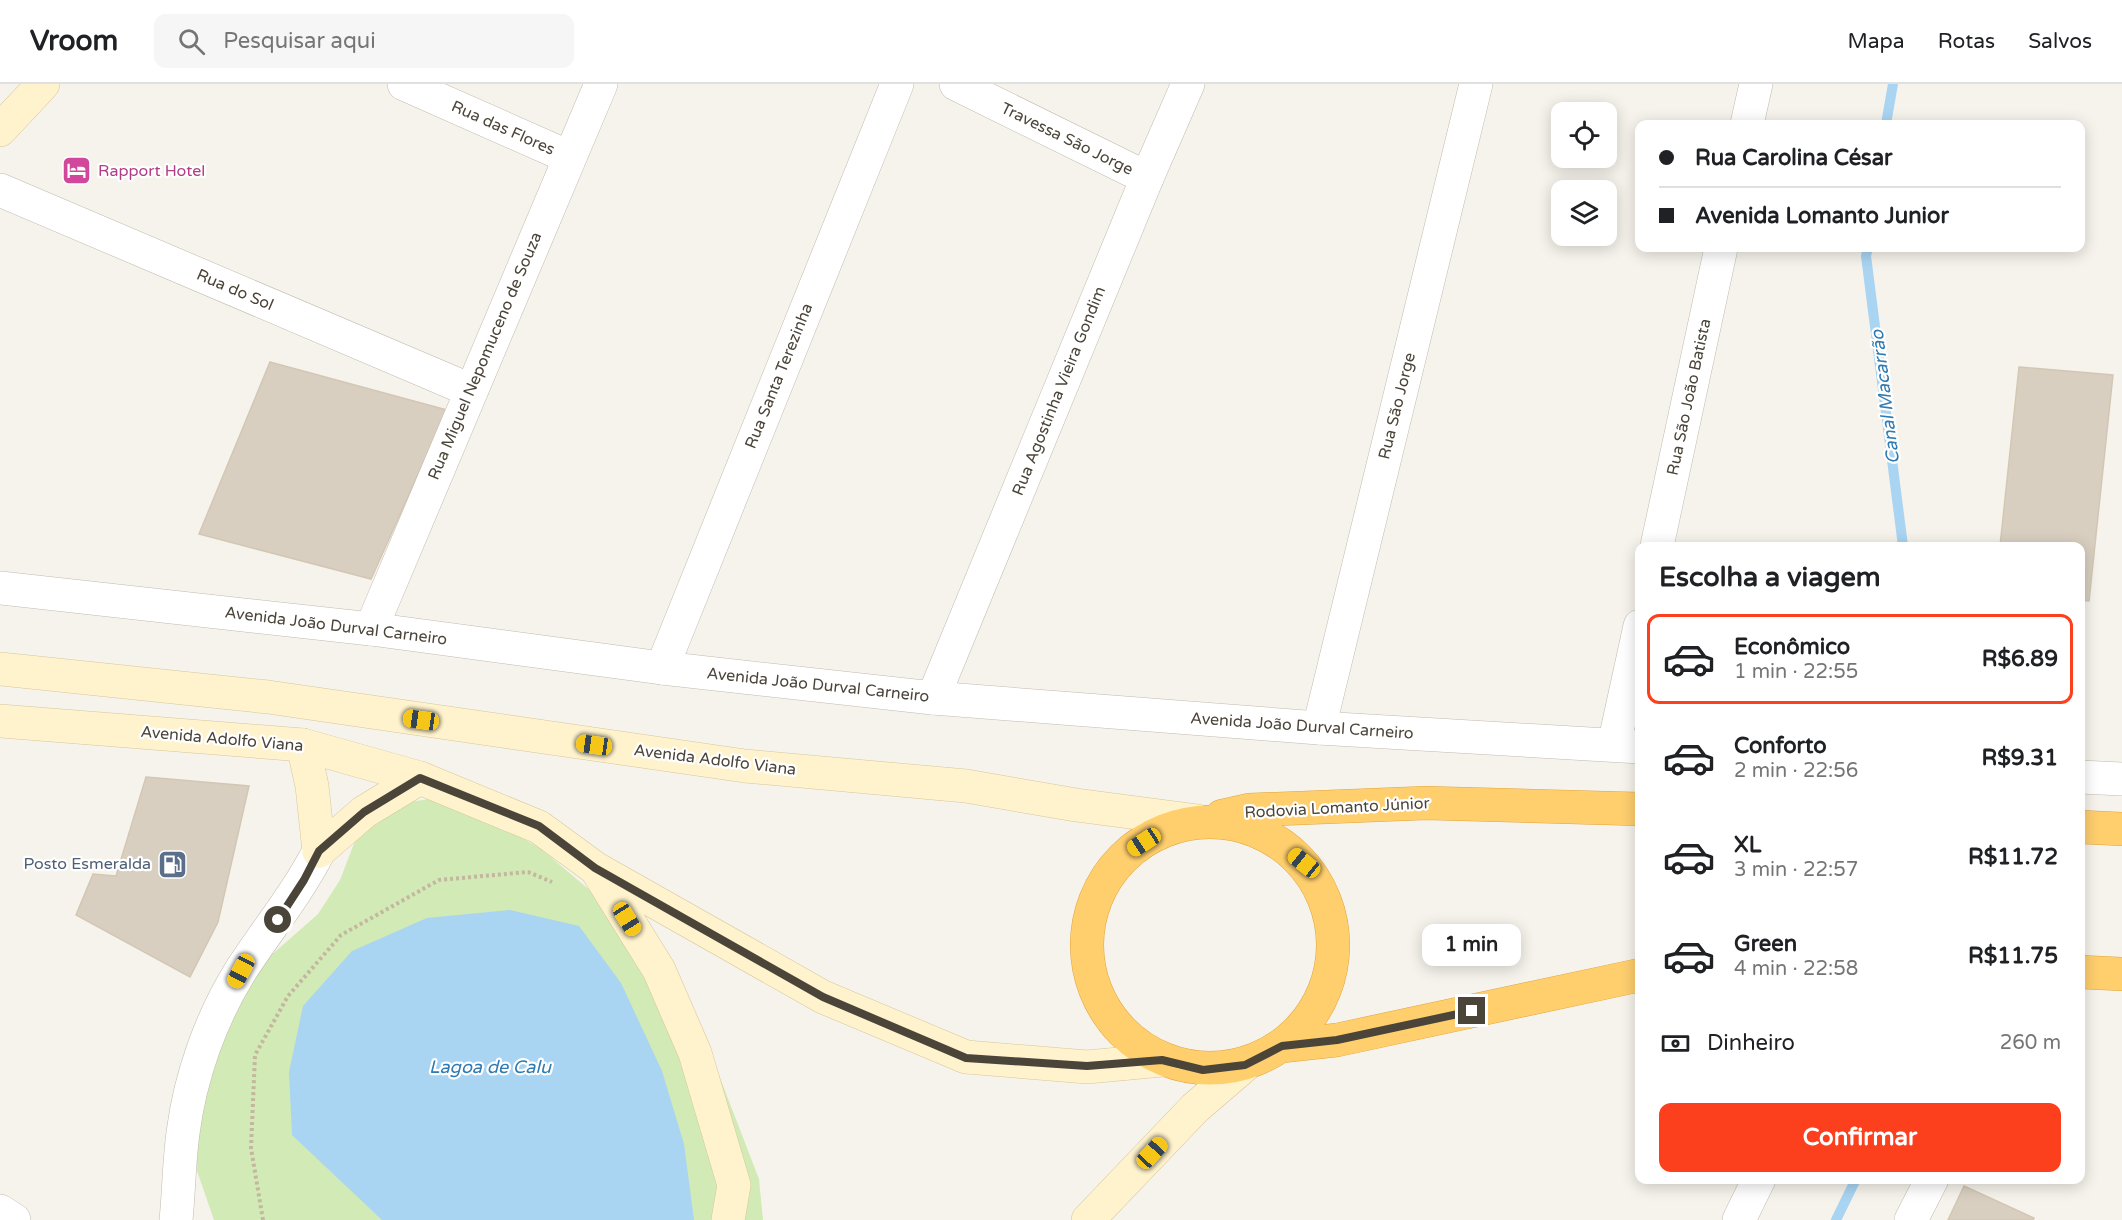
<!DOCTYPE html>
<html lang="pt">
<head>
<meta charset="utf-8">
<style>
  :root { --surface:#fff; --page:#f6f6f6; --text:#202124; --muted:#757577; --line:#e0e0e0; --accent:#fc3f1d }
  body { margin:0; font-family:"Varela Round",sans-serif; background:var(--page); color:var(--text); height:100vh; display:flex; flex-direction:column; font-size:22px; white-space:nowrap }
  * { box-sizing:border-box; margin:0 }
  p { font-size:20px; color:var(--muted) }
  .icon { flex:none; width:33px; height:33px; fill:none; stroke:currentColor; stroke-width:2; stroke-linecap:round; stroke-linejoin:round }
  .map { position:relative; flex:1; overflow:hidden }
  .panel { position:absolute; left:1635px; top:458px; width:450px; height:642px; display:flex; flex-direction:column; background:var(--surface); border-radius:12px; box-shadow:0 3px 15px #0003 }
  .panel>* { flex:none }
  .guide { position:absolute; left:1635px; top:36px; width:450px; height:132px; border-radius:12px; box-shadow:0 3px 15px #0003; display:grid; align-content:center; height:132px; padding:0 24px; background:var(--surface) }
  .buttons { position:absolute; left:1551px; top:18px; display:grid; gap:12px }
  .buttons a { display:grid; place-items:center; width:66px; height:66px; border-radius:12px; background:var(--surface); box-shadow:0 3px 15px #0003; font-size:30px }
  .end { position:absolute; width:27px; height:27px; margin:-14px; border:8px solid #4b4439; background:#fff; box-shadow:0 0 0 3px #fff }
  .from { border-radius:50% }
  .bubble { position:absolute; height:42px; border-radius:12px; background:var(--surface); box-shadow:0 3px 15px #0003; font-size:20px; font-weight:700; line-height:42px; text-align:center }
  .car { position:absolute; width:18px; height:36px; margin:-18px -9px; border-radius:8px; box-shadow:0 0 4px 2px #0007; background:linear-gradient(#f5c518 24%,#345 0 40%,#f5c518 0 76%,#345 0 86%,#f5c518 0) }
  .guide b { display:flex; align-items:center; gap:21px; height:57px; font-size:22px }
  .guide b+b { border-top:2px solid var(--line) }
  .guide i { width:15px; height:15px; background:var(--text) }
  ul { padding:0; list-style:none }
  li { display:flex; align-items:center; gap:18px; height:90px; margin:0 12px 9px; padding:0 12px; border:3px solid transparent; border-radius:12px }
  li div { flex:1 }
  li b { display:block; font-size:22px }
  li em { font-style:normal; font-weight:700 }
  li.active { border-color:var(--accent) }
  li>.icon { width:54px; height:54px; stroke-width:1.5 }
  h2 { padding:0 24px; font-size:27px; line-height:72px }
  .pay { display:flex; align-items:center; gap:15px; height:66px; padding:0 24px; font-size:22px }
  .pay p { margin-inline-start:auto }
  .button { display:flex; gap:12px; margin-top:auto; padding:12px 24px }
  .button a { flex:1; height:69px; border-radius:12px; background:var(--accent); color:#fff; font-size:24px; font-weight:700; line-height:69px; text-align:center }
  header { display:flex; align-items:center; gap:36px; box-sizing:border-box; height:84px; padding:0 30px; background:var(--surface); border-bottom:2px solid var(--line) }
  header strong { font-size:28px }
  nav { display:flex; gap:33px; margin-inline-start:auto; font-size:21px }
  .search { width:420px; height:54px; background:var(--page); display:flex; align-items:center; gap:15px; box-sizing:border-box; padding:0 21px; border-radius:12px; color:var(--muted); font-size:22px }
  .map>svg:first-child { display:block }
</style>
</head>
<body>
<header>
<strong>Vroom</strong>
<div class="search"><svg class="icon" aria-label="search" viewBox="0 0 24 24"><circle cx="10" cy="10" r="6"/><path d="M15 15l6 6"/></svg>Pesquisar aqui</div>
<nav><a>Mapa</a><a>Rotas</a><a>Salvos</a></nav>
</header>
<div class="map">
<svg width="2122" height="1136" viewBox="0 0 2122 1136">
  <rect width="100%" height="100%" fill="#f6f3ec"/>
  <polygon fill="#d2eab5" points="436,714 468,724 540,764 613,826 710,968 759,1095 763,1136 214,1136 197,1087 193,1041 204,990 260,881 318,830 340,796 358,749 403,719"/>
  <polygon fill="#a9d4f2" points="510,826 579,842 621,899 662,987 684,1060 694,1136 382,1136 292,1051 289,988 303,922 352,867 427,834"/>
  <g fill="none" stroke-linecap="round" stroke-linejoin="round">
    <g stroke="#a9d4f2" stroke-width="10">
      <polyline points="1886,40 1893,0"/>
      <polyline points="1868,164 1866,172 1903,462"/>
      <polyline points="1836,1136 1856,1095"/>
    </g>
  </g>
  <g fill="#d8cfc1" stroke="#d3c7b4" stroke-width="1.5">
    <polygon points="270,278 447,326 371,495 199,450"/>
    <polygon points="2019,283 2113,291 2089,517 2080,516 2080,462 2000,462"/>
    <polygon points="146,693 249,702 218,838 190,893 76,831 93,790 116,792"/>
    <polygon points="1964,1102 2034,1134 2033,1136 1948,1136"/>
  </g>
  <g fill="none" stroke-linecap="round" stroke-linejoin="round">
    <defs>
      <g id="street">
        <polyline points="404,0 569,73"/>
        <polyline points="956,0 1147,94"/>
        <polyline points="1747,40 1756,0"/>
        <polyline points="0,106 470,306"/>
        <polyline points="1657,462 1721,164"/>
        <polyline points="0,504 371,545 662,584 933,614 1319,644 1640,663"/>
        <polyline points="371,545 601,0"/>
        <polyline points="662,584 897,0"/>
        <polyline points="933,614 1147,94 1188,0"/>
        <polyline points="1319,644 1476,0"/>
        <polyline points="1614,661 1640,542"/>
        <polyline points="2080,693 2122,695"/>
        <polyline points="0,1127 14,1136"/>
        <path d="M176 1136C179 1107 179 1078 183 1049 190 993 211 934 241 886 267 846 297 810 319 767"/>
        <polyline points="1739,1136 1759,1095"/>
        <polyline points="1911,1136 1932,1095"/>
      </g>
      <g id="secondary">
        <polyline points="0,46 43,0"/>
        <polyline points="0,585 268,613 745,682 966,702 1076,721 1198,737"/>
        <polyline points="0,637 303,661 420,694 539,743 595,784 823,913 966,973 1087,983 1162,976"/>
        <polyline points="303,661 312,702 319,767"/>
        <polyline points="319,767 364,728 420,694"/>
        <polyline points="598,788 659,886 695,969 734,1101 728,1136"/>
        <polyline points="1088,1136 1195,1024 1245,981"/>
      </g>
      <g id="highway">
        <polyline points="1222,732 1249,726 1426,719 1640,725"/>
        <circle cx="1210" cy="861" r="123"/>
        <polyline points="2080,743 2122,745"/>
        <polyline points="2080,888 2122,890"/>
        <polyline points="1282,962 1337,956 1640,891"/>
      </g>
    </defs>
    <use href="#street" stroke="#c2bbae" stroke-width="34"/>
    <use href="#secondary" stroke="#d6c79b" stroke-width="34"/>
    <use href="#highway" stroke="#e0a43c" stroke-width="34"/>
    <polyline stroke="#c4b79f" stroke-width="4" stroke-dasharray="3 3" stroke-linecap="butt" points="263,1136 251,1064 255,971 288,912 341,851 439,796 528,788 552,798"/>
    <use href="#street" stroke="#fff" stroke-width="33"/>
    <use href="#secondary" stroke="#fff3cd" stroke-width="33"/>
    <use href="#highway" stroke="#ffcf6e" stroke-width="33"/>
  </g>
  <g fill="none" stroke-linecap="round" stroke-linejoin="round">
    <polyline stroke="#4b4439" stroke-width="8" points="278,836 304,796 319,767 364,728 420,694 539,742 595,784 823,913 966,974 1087,982 1162,976 1203,986 1245,981 1282,962 1337,956 1472,927"/>
  </g>
  <defs>
    <symbol id="hotel-square" viewBox="-11 -11 22 22"><rect x="-9" y="-9" width="18" height="18" rx="4" fill="#d1479c" stroke="#fff"/><path d="M-6-4.5h1.5V1H6V5H4.5V3h-9V5H-6ZM-4 0a1.8 1.8 0 1 1 3.6 0ZM.5 0V-2.5h3Q6-2.5 6 0Z" fill="#fff"/></symbol>
    <symbol id="fuel-square" viewBox="-11 -11 22 22"><rect x="-9" y="-9" width="18" height="18" rx="4" fill="#5c6f8a" stroke="#fff"/><path d="M-5.5-6h7V0h2V4h1.3V-2.5L3-4.5l.8-.8L6-3V5H2.5V1h-1V6h-7ZM-4.2-4.7v3.2H.2V-4.7Z" fill="#fff"/></symbol>
  </defs>
  <g fill-rule="evenodd">
    <use href="#hotel-square" x="60" y="70" width="33" height="33"/>
    <use href="#fuel-square" x="156" y="764" width="33" height="33"/>
  </g>
  <g text-anchor="middle" dominant-baseline="central" stroke-width="4.5" stroke-linejoin="round" paint-order="stroke">
    <g font-size="16" fill="#4b4439" stroke="#fff">
      <text transform="translate(503 44) rotate(24)">Rua das Flores</text>
      <text transform="translate(1067 55) rotate(26)">Travessa São Jorge</text>
      <text transform="translate(235 206) rotate(23)">Rua do Sol</text>
      <text transform="translate(485 272) rotate(-67)">Rua Miguel Nepomuceno de Souza</text>
      <text transform="translate(779 292) rotate(-68)">Rua Santa Terezinha</text>
      <text transform="translate(1059 307) rotate(-68)">Rua Agostinha Vieira Gondim</text>
      <text transform="translate(1689 313) rotate(-78)">Rua São João Batista</text>
      <text transform="translate(1397 322) rotate(-76)">Rua São Jorge</text>
      <text transform="translate(336 542) rotate(7)">Avenida João Durval Carneiro</text>
      <text transform="translate(818 601) rotate(6)">Avenida João Durval Carneiro</text>
      <text transform="translate(1302 642) rotate(4)">Avenida João Durval Carneiro</text>
      <text transform="translate(222 655) rotate(5)">Avenida Adolfo Viana</text>
      <text transform="translate(715 676) rotate(7)">Avenida Adolfo Viana</text>
      <text transform="translate(1337 724) rotate(-3)">Rodovia Lomanto Júnior</text>
    </g>
    <g font-size="16" fill="#b23c85" stroke="#fff" text-anchor="start">
      <text x="98" y="87">Rapport Hotel</text>
    </g>
    <g font-size="16" fill="#4e5e75" stroke="#fff" text-anchor="end">
      <text x="151" y="780">Posto Esmeralda</text>
    </g>
    <g font-size="18" font-style="italic" fill="#2e7ab2" stroke="#fff">
      <text transform="translate(1885 313) rotate(-97)">Canal Macarrão</text>
      <text x="490" y="983">Lagoa de Calu</text>
    </g>
  </g>
</svg>
<div class="buttons">
<a><svg class="icon" aria-label="locate" viewBox="0 0 24 24"><circle cx="12" cy="12" r="6"/><path d="M12 2v4M12 18v4M2 12h4M18 12h4"/></svg></a>
<a><svg class="icon" aria-label="layers" viewBox="0 0 24 24"><path d="M12 4l9 5-9 5-9-5zM3 14l9 5 9-5"/></svg></a>
</div>
<i class="end from" style="left:278px;top:836px"></i>
<i class="end" style="left:1472px;top:927px"></i>
<div class="bubble" style="left:1422px;top:840px;width:99px">1 min</div>
<i class="car" style="left:421px;top:636px;rotate:278deg"></i>
<i class="car" style="left:594px;top:661px;rotate:278deg"></i>
<i class="car" style="left:1144px;top:758px;rotate:237deg"></i>
<i class="car" style="left:1304px;top:779px;rotate:309deg"></i>
<i class="car" style="left:627px;top:835px;rotate:148deg"></i>
<i class="car" style="left:241px;top:887px;rotate:208deg"></i>
<i class="car" style="left:1152px;top:1069px;rotate:43deg"></i>
<div class="guide">
<b><i class="from"></i>Rua Carolina César</b>
<b><i></i>Avenida Lomanto Junior</b>
</div>
<section class="panel">
<h2>Escolha a viagem</h2>
<ul>
<li class="active"><svg class="icon" aria-label="car" viewBox="0 0 24 24"><path d="M5 17H2v-5l4-1 3-4h7l3 4 3 1v5h-3M9 17h6M6 11h13"/><circle cx="7" cy="17" r="2"/><circle cx="17" cy="17" r="2"/></svg><div><b>Econômico</b><p>1 min · 22:55</p></div><em>R$6.89</em></li>
<li><svg class="icon" aria-label="car" viewBox="0 0 24 24"><path d="M5 17H2v-5l4-1 3-4h7l3 4 3 1v5h-3M9 17h6M6 11h13"/><circle cx="7" cy="17" r="2"/><circle cx="17" cy="17" r="2"/></svg><div><b>Conforto</b><p>2 min · 22:56</p></div><em>R$9.31</em></li>
<li><svg class="icon" aria-label="car" viewBox="0 0 24 24"><path d="M5 17H2v-5l4-1 3-4h7l3 4 3 1v5h-3M9 17h6M6 11h13"/><circle cx="7" cy="17" r="2"/><circle cx="17" cy="17" r="2"/></svg><div><b>XL</b><p>3 min · 22:57</p></div><em>R$11.72</em></li>
<li><svg class="icon" aria-label="car" viewBox="0 0 24 24"><path d="M5 17H2v-5l4-1 3-4h7l3 4 3 1v5h-3M9 17h6M6 11h13"/><circle cx="7" cy="17" r="2"/><circle cx="17" cy="17" r="2"/></svg><div><b>Green</b><p>4 min · 22:58</p></div><em>R$11.75</em></li>
</ul>
<div class="pay"><svg class="icon" aria-label="cash" viewBox="0 0 24 24"><path d="M3 7h18v10H3z"/><circle cx="12" cy="12" r="2"/></svg>Dinheiro<p>260 m</p></div>
<div class="button"><a>Confirmar</a></div>
</section>
</div>
</body>
</html>
